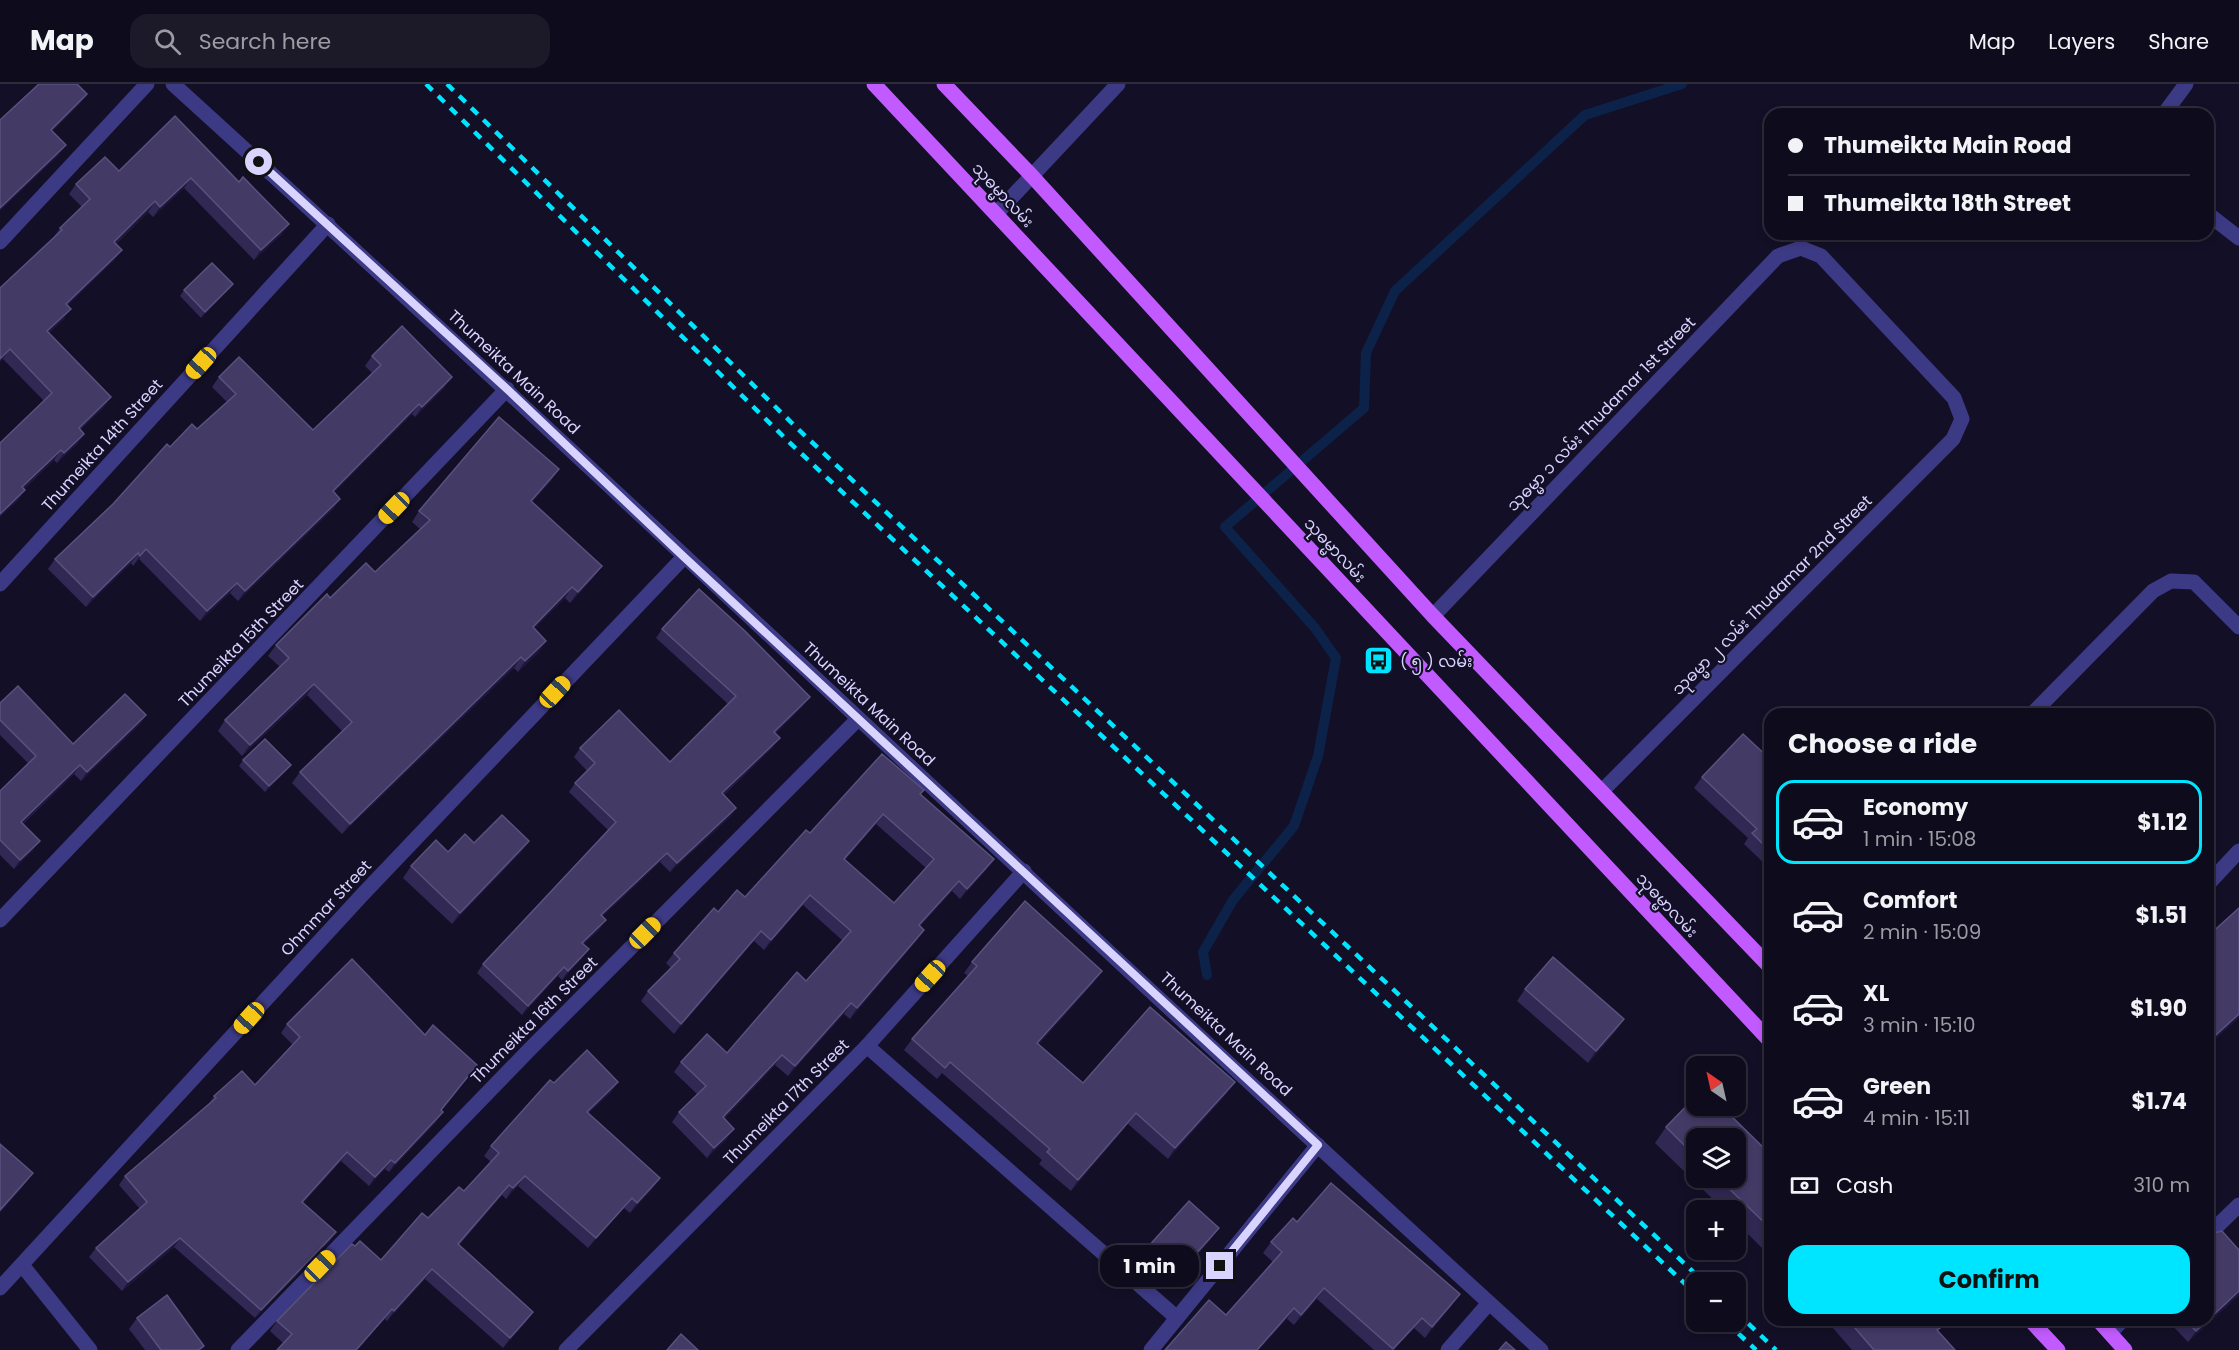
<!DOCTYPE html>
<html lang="en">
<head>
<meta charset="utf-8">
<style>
  :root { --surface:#0e0b1c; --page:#1c1929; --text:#f1f3f6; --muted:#9b9ba3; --line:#2e2b3b; --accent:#00e5ff }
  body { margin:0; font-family:Poppins,"Noto Sans Myanmar",sans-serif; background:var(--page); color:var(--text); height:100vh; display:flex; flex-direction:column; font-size:22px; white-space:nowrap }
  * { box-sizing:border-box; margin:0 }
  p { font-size:20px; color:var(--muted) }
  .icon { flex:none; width:33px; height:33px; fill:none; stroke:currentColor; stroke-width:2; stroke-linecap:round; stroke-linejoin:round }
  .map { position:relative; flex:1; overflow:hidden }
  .details { position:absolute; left:1764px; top:624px; width:450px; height:618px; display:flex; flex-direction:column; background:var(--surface); border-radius:18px; box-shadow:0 3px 9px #0003,0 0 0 2px var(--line) }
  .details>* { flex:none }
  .hud { position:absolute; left:1764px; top:24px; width:450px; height:132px; border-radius:18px; box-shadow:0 3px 9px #0003,0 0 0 2px var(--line); display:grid; align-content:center; height:132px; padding:0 24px; background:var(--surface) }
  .needle { width:39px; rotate:326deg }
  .controls { position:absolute; left:1686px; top:972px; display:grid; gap:12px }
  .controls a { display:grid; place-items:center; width:60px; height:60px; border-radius:12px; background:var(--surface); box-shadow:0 3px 9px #0003,0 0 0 2px var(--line); font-size:30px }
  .end { position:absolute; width:27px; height:27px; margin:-14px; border:8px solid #d9d4ff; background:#111; box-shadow:0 0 0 3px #111 }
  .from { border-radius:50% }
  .bubble { position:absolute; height:42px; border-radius:18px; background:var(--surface); box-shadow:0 3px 9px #0003,0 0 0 2px var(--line); font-size:20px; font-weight:700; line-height:42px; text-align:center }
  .car { position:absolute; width:18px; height:36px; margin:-18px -9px; border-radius:8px; box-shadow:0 0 4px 2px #0007; background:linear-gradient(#f5c518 24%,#345 0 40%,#f5c518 0 76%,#345 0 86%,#f5c518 0) }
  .hud b { display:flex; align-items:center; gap:21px; height:57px; font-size:22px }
  .hud b+b { border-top:2px solid var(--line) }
  .hud i { width:15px; height:15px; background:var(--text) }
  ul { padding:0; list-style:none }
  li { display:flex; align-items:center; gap:18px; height:84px; margin:0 12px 9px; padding:0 12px; border:3px solid transparent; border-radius:18px }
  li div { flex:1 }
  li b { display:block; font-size:22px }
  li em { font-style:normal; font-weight:700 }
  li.on { border-color:var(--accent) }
  li>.icon { width:54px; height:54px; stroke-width:1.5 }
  h2 { padding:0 24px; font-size:27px; line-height:72px }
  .pay { display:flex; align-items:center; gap:15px; height:66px; padding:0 24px; font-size:22px }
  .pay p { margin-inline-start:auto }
  .primary-button { display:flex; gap:12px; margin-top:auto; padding:12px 24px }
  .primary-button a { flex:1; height:69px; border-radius:18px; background:var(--accent); color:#111; font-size:24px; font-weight:700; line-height:69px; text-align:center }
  header { display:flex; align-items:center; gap:36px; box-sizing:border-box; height:84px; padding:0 30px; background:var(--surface); border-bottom:2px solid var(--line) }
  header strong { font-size:28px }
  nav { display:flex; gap:33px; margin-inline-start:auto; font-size:21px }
  .search { width:420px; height:54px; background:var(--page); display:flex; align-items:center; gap:15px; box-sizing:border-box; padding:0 21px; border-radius:18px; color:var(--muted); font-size:22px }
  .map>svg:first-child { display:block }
</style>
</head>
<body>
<header>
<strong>Map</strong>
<div class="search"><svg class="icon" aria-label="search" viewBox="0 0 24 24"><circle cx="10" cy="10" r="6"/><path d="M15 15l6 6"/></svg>Search here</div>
<nav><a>Map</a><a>Layers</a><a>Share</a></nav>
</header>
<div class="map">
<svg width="2239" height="1266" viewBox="0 0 2239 1266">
  <rect width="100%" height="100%" fill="#130f26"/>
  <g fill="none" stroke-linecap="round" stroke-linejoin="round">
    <polyline stroke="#0c2248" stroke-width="10" points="1207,891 1203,868 1233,816 1294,742 1318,672 1336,574 1315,544 1225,443 1364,324 1366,269 1395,207 1585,31 1682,0"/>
    <g stroke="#3d3a85" stroke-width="15">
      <path d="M173 0C633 418 1081 848 1541 1266"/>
      <polyline points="2164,30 2186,0"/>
      <polyline points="996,130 1118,0"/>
      <polyline points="2208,130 2239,154"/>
      <polyline points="0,158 147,0"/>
      <polyline points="0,500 328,140"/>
      <polyline points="1433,532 1778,172 1801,164 1821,172 1954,314 1962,335 1953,355 1602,707"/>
      <polyline points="2032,630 2153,507 2171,497 2194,498 2239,543"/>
      <polyline points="2208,800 2239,767"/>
      <polyline points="0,836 507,305"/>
      <polyline points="867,962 1177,1234"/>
      <polyline points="2208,1151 2239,1121"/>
      <polyline points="22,1181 90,1266"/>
      <polyline points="0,1204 363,810 684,473"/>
      <polyline points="2110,1249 2123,1236"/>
      <polyline points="238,1266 531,964 858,635"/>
      <polyline points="566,1266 867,962 1024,787"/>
      <polyline points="1151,1266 1318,1061"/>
      <polyline points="1448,1266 1489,1219"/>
    </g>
    <g stroke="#c25bff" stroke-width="15">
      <polyline points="874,0 1770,957"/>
      <polyline points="944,0 1032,92 1433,532 1770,883"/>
      <polyline points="2030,1236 2058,1266"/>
      <polyline points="2098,1236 2125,1266"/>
    </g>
    <g stroke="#00e5ff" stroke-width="4.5" stroke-dasharray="9 8" stroke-linecap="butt">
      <polyline points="426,0 789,358 1696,1210"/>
      <polyline points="447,0 799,346 1704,1198"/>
      <polyline points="1736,1228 1776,1266"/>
      <polyline points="1726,1238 1756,1266"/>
    </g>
  </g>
  <g fill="#312854" fill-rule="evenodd">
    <polygon points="119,87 239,98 289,140 282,150 254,176 184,104 153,133 148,128 116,160 122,166 114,176 68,221 64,235 49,249 104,323 80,346 84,350 77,360 57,379 54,376 24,405 18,416 0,433 0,359 44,317 3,275 0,278 0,204 53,154 60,144 82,123 69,110 76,100"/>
    <polygon points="233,200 229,205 201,234 180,212 184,206"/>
    <polygon points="372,272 445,303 415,333 412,330 334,408 340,415 333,425 238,517 230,509 200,537 139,475 133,482 131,479 86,523 48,485 55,475 113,420 170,363 197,345 227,318 212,303 219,293 313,346 372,289 365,282"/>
    <polygon points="552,396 532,418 602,482 594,493 570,519 565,514 534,544 539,568 518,588 514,584 342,750 292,699 300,688 342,647 307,611 242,672 218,647 225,636 280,583 268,572 276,561 330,514 375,488 420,445 412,438 419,427"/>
    <polygon points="662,545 803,622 775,650 773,663 724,711 736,724 730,733 670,788 660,778 603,832 600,845 584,860 582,874 562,896 558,892 522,931 477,889 483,880 608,746 569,708 575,699 587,687 574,673 580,664 670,678 728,620 656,554"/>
    <polygon points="0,619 73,660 146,631 140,640 81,697 74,690 23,740 40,757 33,766 14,785 0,771 0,707 28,679 0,651"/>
    <polygon points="1770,675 1770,785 1744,760 1748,754 1694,704 1702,693"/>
    <polygon points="243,676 287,686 265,708 239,682"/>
    <path d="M921 710 987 785 960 815 952 807 920 842 924 846 917 856 850 935 844 930 788 992 775 981 724 1035 727 1055 707 1074 672 1038 679 1028 697 1010 674 988 681 978 727 969 806 897 843 857 803 821 764 866 754 857 674 950 641 917 648 907 671 884 666 879 674 869 718 828 745 813 810 749ZM876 740 926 784 894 819 845 776Z"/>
    <polygon points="529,757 521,768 452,840 403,794 411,782 448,768 474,759"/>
    <polygon points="972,878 1094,898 1038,961 1083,999 1227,1009 1168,1075 1128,1040 1071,1107 1039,1080 1042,1076 942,989 937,995 904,966 912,955 968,892 964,889"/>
    <polygon points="1525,905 1617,946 1588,979 1517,917"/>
    <polygon points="287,940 425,951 471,990 441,1026 437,1037 389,1088 385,1085 369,1102 341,1077 303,1119 330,1157 255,1234 174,1163 122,1207 89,1173 96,1164 140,1125 119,1101 125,1092 208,1021 214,1012 255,1001 293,961 281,949"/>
    <polygon points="618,998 611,1008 588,1030 653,1104 630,1129 624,1124 588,1164 518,1102 506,1115 502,1111 459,1161 533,1228 526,1238 503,1264 425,1195 387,1237 385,1235 283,1259 270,1247 277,1237 355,1162 381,1176 428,1134 464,1107 491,1078 484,1072 491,1062 554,999"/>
    <path d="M1666 1043 1770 1070V1172L1736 1138V1126H1724L1655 1059ZM1696 1054 1736 1094H1696Z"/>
    <polygon points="1297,1138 1452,1221 1425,1254 1414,1244 1394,1266 1374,1266 1317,1215 1294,1241 1287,1235 1226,1231 1273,1178 1263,1169 1271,1158"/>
    <polygon points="2208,1146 2239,1166 2239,1211 2188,1258 2167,1236 2208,1236"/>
    <polygon points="1211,1155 1169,1203 1139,1175 1147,1164"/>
    <polygon points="137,1234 204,1262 201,1266 145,1266 129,1245"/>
    <polygon points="1826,1236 1933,1236 1940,1244 1938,1247 1955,1266 1852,1266"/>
  </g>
  <g fill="#1d163a">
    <polygon points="87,10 80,20 44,56 51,46"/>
    <polygon points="66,61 59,71 0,127 0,124"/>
    <polygon points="191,94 184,104 153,133 160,123"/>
    <polygon points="155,117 148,128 107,168 114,158"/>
    <polygon points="289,140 282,150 254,176 261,166"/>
    <polygon points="122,166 114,176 59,230 66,220"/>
    <polygon points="233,200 229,205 201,234 205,228"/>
    <polygon points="71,225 64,235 40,257 47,247"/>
    <polygon points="10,265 3,275 0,278 0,275"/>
    <polygon points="452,293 445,303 415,333 422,323"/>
    <polygon points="111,313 104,323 71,354 79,344"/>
    <polygon points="419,320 412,330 326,417 333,407"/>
    <polygon points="84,350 77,360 57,379 64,369"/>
    <polygon points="61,366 54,376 15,413 22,403"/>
    <polygon points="559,385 552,396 523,428 531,417"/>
    <polygon points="25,406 18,416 0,433 0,430"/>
    <polygon points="340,415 333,425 238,517 245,507"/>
    <polygon points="146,465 139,475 133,482 140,472"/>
    <polygon points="138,469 131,479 86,523 93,513"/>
    <polygon points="602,482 594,493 570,519 578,508"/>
    <polygon points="237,499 230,509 200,537 207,527"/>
    <polygon points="572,503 565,514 525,554 533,543"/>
    <polygon points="546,557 539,568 518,588 525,577"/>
    <polygon points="521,573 514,584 342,750 350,740"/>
    <polygon points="314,600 307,611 242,672 250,661"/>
    <polygon points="810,613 803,622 768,657 774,648"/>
    <polygon points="146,631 140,640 81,697 87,688"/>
    <polygon points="780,654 773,663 716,718 722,709"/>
    <polygon points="80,681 74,690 15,747 21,738"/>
    <polygon points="291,681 287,686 265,708 269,702"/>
    <polygon points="736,724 730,733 670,788 677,779"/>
    <polygon points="883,730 876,740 837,785 844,775"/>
    <polygon points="40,757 33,766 14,785 20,776"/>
    <polygon points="529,757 521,768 452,840 460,829"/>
    <polygon points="667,769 660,778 595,840 601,831"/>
    <polygon points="994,775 987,785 960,815 967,805"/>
    <polygon points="959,797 952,807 912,852 919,841"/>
    <polygon points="810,811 803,821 764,866 771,856"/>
    <polygon points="606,836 600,845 576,868 582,859"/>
    <polygon points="924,846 917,856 850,935 857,924"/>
    <polygon points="761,847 754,857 674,950 681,940"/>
    <polygon points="589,865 582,874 562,896 568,887"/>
    <polygon points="564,883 558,892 522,931 528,922"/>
    <polygon points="1102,887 1094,898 1029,971 1037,959"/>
    <polygon points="851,919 844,930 788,992 795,982"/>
    <polygon points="2239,930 2239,934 2208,962 2208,958"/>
    <polygon points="1624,935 1617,946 1588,979 1596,967"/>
    <polygon points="782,971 775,981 716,1043 723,1033"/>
    <polygon points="618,998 611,1008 579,1039 587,1028"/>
    <polygon points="1235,998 1227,1009 1168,1075 1175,1064"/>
    <polygon points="443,1028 437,1037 389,1088 395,1079"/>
    <polygon points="1136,1029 1128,1040 1071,1107 1078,1096"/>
    <polygon points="734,1045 727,1055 707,1074 714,1064"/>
    <polygon points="347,1068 341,1077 296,1127 302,1118"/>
    <polygon points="391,1076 385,1085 369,1102 375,1093"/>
    <polygon points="33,1089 23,1103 0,1129 0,1126"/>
    <polygon points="525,1092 518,1102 506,1115 513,1104"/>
    <polygon points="660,1094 653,1104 630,1129 637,1119"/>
    <polygon points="509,1101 502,1111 450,1170 458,1160"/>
    <polygon points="632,1114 624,1124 588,1164 596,1154"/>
    <polygon points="1219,1144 1211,1155 1169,1203 1177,1191"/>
    <polygon points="336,1148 330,1157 255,1234 261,1226"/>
    <polygon points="180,1154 174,1163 122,1207 128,1198"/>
    <polygon points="432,1185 425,1195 387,1237 394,1227"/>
    <polygon points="1324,1204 1317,1215 1294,1241 1301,1231"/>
    <polygon points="2239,1207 2239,1211 2188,1258 2196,1247"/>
    <polygon points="1460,1210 1452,1221 1425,1254 1432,1243"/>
    <polygon points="1294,1224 1287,1235 1259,1266 1257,1266"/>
    <polygon points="392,1225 385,1235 358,1266 356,1266"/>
    <polygon points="533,1228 526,1238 503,1264 510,1254"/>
    <polygon points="1422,1234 1414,1244 1394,1266 1392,1266"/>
  </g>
  <g fill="#433a66" stroke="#5a527e" stroke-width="1.5" fill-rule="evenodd">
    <polygon points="39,0 77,0 87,10 51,46 66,61 0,124 0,36"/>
    <polygon points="175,32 239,98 243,93 289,140 261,166 191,94 160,123 155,117 114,158 122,166 66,220 71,225 47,247 111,313 79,344 84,350 64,369 61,366 22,403 25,406 0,430 0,359 52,309 10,265 0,275 0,204 62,146 60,144 90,115 76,100 105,73 119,87"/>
    <polygon points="212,179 233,200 205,228 184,206"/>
    <polygon points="402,242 452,293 422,323 419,320 333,407 340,415 245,507 237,499 207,527 146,465 140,472 138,469 93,513 55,475 113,420 167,360 170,363 192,340 197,345 236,310 219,293 239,273 313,346 381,281 372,272"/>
    <polygon points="499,333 559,385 531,417 602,482 578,508 572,503 533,543 546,557 525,577 521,573 350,740 300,688 352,638 314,600 250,661 225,636 289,574 276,561 327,510 330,514 366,479 375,488 430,436 419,427"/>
    <polygon points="699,505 746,548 810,613 774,648 780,654 722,709 736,724 677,779 667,769 601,831 606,836 582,859 589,865 568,887 564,883 528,922 483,880 616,738 575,699 595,679 580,664 619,626 670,678 736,612 662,545"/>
    <polygon points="18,602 73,660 125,610 146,631 87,688 80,681 21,738 40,757 20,776 0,756 0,707 36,672 0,636 0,619"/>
    <polygon points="1743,650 1770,675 1770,767 1752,749 1757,745 1702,693"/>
    <polygon points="265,655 291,681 269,702 243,676"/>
    <path d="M882 670 924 706 920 710 994 775 967 805 959 797 919 841 924 846 857 924 851 919 795 982 782 971 723 1033 734 1045 714 1064 679 1028 706 1002 681 978 707 950 727 969 797 888 806 897 851 847 810 811 771 856 761 847 681 940 648 907 680 875 674 869 714 824 718 828 737 806 745 813 806 746 810 749ZM883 730 934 775 894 819 844 775Z"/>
    <polygon points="502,731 529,757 460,829 411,782 436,756 448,768 465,750 474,759"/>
    <polygon points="1025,817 1102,887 1037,959 1083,999 1150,923 1235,998 1175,1064 1136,1029 1078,1096 1047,1068 1050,1065 950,978 945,984 912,955 977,882 972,878"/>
    <polygon points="2239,824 2239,930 2208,958 2208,852"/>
    <polygon points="1553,873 1624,935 1596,967 1525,905"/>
    <polygon points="352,875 425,951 433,941 477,981 441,1026 443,1028 395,1079 391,1076 375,1093 347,1068 302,1118 336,1148 261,1226 180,1154 128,1198 96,1164 147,1118 125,1092 216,1014 214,1012 242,987 255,1001 300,953 287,940"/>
    <polygon points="587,966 618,998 587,1028 660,1094 637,1119 632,1114 596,1154 525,1092 513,1104 509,1101 458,1160 533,1228 510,1254 432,1185 394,1227 392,1225 356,1266 277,1266 292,1250 277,1237 352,1160 355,1162 360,1157 381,1176 422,1129 428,1134 459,1103 464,1107 499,1069 491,1062 550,996 554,999"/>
    <polygon points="1696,1012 1696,1022 1721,1022 1770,1070 1770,1144 1718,1094 1736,1094 1736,1054 1696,1054 1696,1073 1666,1043"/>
    <polygon points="0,1060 33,1089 0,1126"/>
    <polygon points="1331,1099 1460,1210 1432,1243 1422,1234 1393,1265 1324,1204 1301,1231 1294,1224 1257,1266 1165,1266 1209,1216 1226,1231 1282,1168 1271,1158 1293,1134 1297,1138"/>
    <polygon points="1189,1117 1219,1144 1177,1191 1147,1164"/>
    <polygon points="2208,1144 2208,1146 2214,1149 2222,1147 2239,1166 2239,1207 2208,1236"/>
    <polygon points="167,1211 204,1262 198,1266 161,1266 137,1234"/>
    <polygon points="1848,1236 1933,1236 1940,1244 1937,1246 1955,1266 1874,1266"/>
    <polygon points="2185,1236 2208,1236 2196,1247"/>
    <polygon points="681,1250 698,1266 667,1266"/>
    <polygon points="1506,1258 1515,1266 1499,1266"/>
  </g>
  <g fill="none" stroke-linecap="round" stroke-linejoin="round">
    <polyline stroke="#d9d4ff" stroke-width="8" points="259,78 507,305 684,473 1318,1061 1220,1182"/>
  </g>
  <defs>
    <symbol id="bus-square" viewBox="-11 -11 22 22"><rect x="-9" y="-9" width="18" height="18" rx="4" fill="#00e5ff" stroke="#130f26"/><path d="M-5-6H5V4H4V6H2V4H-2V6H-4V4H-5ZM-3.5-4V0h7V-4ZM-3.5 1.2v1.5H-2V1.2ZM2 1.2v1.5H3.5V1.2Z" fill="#111"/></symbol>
  </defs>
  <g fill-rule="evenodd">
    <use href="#bus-square" x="1362" y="560" width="33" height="33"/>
  </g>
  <g text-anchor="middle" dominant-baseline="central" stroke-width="4.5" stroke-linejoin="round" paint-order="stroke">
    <g font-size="16" fill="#d9d4ff" stroke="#130f26">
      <text transform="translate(1003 111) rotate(47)">သုဓမ္မာလမ်း</text>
      <text transform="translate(514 288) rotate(43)">Thumeikta Main Road</text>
      <text transform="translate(1601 330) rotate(-46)">သုဓမ္မာ ၁ လမ်း Thudamar 1st Street</text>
      <text transform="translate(102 361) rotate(-48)">Thumeikta 14th Street</text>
      <text transform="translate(1335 466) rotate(47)">သုဓမ္မာလမ်း</text>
      <text transform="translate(1772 511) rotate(-45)">သုဓမ္မာ ၂ လမ်း Thudamar 2nd Street</text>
      <text transform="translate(241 559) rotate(-46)">Thumeikta 15th Street</text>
      <text transform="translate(869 620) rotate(43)">Thumeikta Main Road</text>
      <text transform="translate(1667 821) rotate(47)">သုဓမ္မာလမ်း</text>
      <text transform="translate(326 824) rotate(-47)">Ohmmar Street</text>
      <text transform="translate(534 936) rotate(-45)">Thumeikta 16th Street</text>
      <text transform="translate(1226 950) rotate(43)">Thumeikta Main Road</text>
      <text transform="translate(786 1018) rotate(-45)">Thumeikta 17th Street</text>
    </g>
    <g font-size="16" fill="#d9d4ff" stroke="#130f26" text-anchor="start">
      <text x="1400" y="577">( ၅ ) လမ်း</text>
    </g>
  </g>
</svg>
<div class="controls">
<a><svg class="needle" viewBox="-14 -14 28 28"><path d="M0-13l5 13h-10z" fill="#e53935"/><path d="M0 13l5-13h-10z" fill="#9b9ba3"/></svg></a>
<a><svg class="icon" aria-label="layers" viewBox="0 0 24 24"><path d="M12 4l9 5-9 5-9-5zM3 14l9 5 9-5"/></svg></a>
<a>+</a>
<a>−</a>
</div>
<i class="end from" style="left:259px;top:78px"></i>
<i class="end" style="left:1220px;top:1182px"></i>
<div class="bubble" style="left:1100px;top:1161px;width:99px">1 min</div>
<i class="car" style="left:201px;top:279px;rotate:222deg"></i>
<i class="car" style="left:394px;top:424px;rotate:224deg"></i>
<i class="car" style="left:555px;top:608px;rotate:43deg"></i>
<i class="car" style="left:645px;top:849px;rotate:45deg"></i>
<i class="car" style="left:930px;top:892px;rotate:222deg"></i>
<i class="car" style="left:249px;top:934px;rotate:222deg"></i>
<i class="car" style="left:320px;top:1182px;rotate:44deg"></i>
<div class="hud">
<b><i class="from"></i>Thumeikta Main Road</b>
<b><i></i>Thumeikta 18th Street</b>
</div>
<section class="details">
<h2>Choose a ride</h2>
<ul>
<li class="on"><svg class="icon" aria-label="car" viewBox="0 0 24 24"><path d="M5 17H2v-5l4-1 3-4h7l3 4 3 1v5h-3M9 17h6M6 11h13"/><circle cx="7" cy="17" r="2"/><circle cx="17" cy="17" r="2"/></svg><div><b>Economy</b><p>1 min · 15:08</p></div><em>$1.12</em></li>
<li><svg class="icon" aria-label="car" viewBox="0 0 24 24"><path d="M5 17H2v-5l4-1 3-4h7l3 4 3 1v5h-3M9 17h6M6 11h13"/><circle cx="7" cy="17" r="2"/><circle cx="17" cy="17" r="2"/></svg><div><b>Comfort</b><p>2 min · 15:09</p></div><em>$1.51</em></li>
<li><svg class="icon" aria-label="car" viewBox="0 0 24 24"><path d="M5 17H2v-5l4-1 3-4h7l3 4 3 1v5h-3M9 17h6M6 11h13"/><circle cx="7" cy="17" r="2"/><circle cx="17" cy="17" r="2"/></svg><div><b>XL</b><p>3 min · 15:10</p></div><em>$1.90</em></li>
<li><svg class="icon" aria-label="car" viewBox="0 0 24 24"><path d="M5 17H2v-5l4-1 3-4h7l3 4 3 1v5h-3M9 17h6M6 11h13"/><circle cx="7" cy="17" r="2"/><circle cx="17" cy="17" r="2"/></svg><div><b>Green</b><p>4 min · 15:11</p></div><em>$1.74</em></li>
</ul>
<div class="pay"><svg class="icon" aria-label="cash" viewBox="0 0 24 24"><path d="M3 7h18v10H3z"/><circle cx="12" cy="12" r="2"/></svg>Cash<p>310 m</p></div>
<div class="primary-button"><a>Confirm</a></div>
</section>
</div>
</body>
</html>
